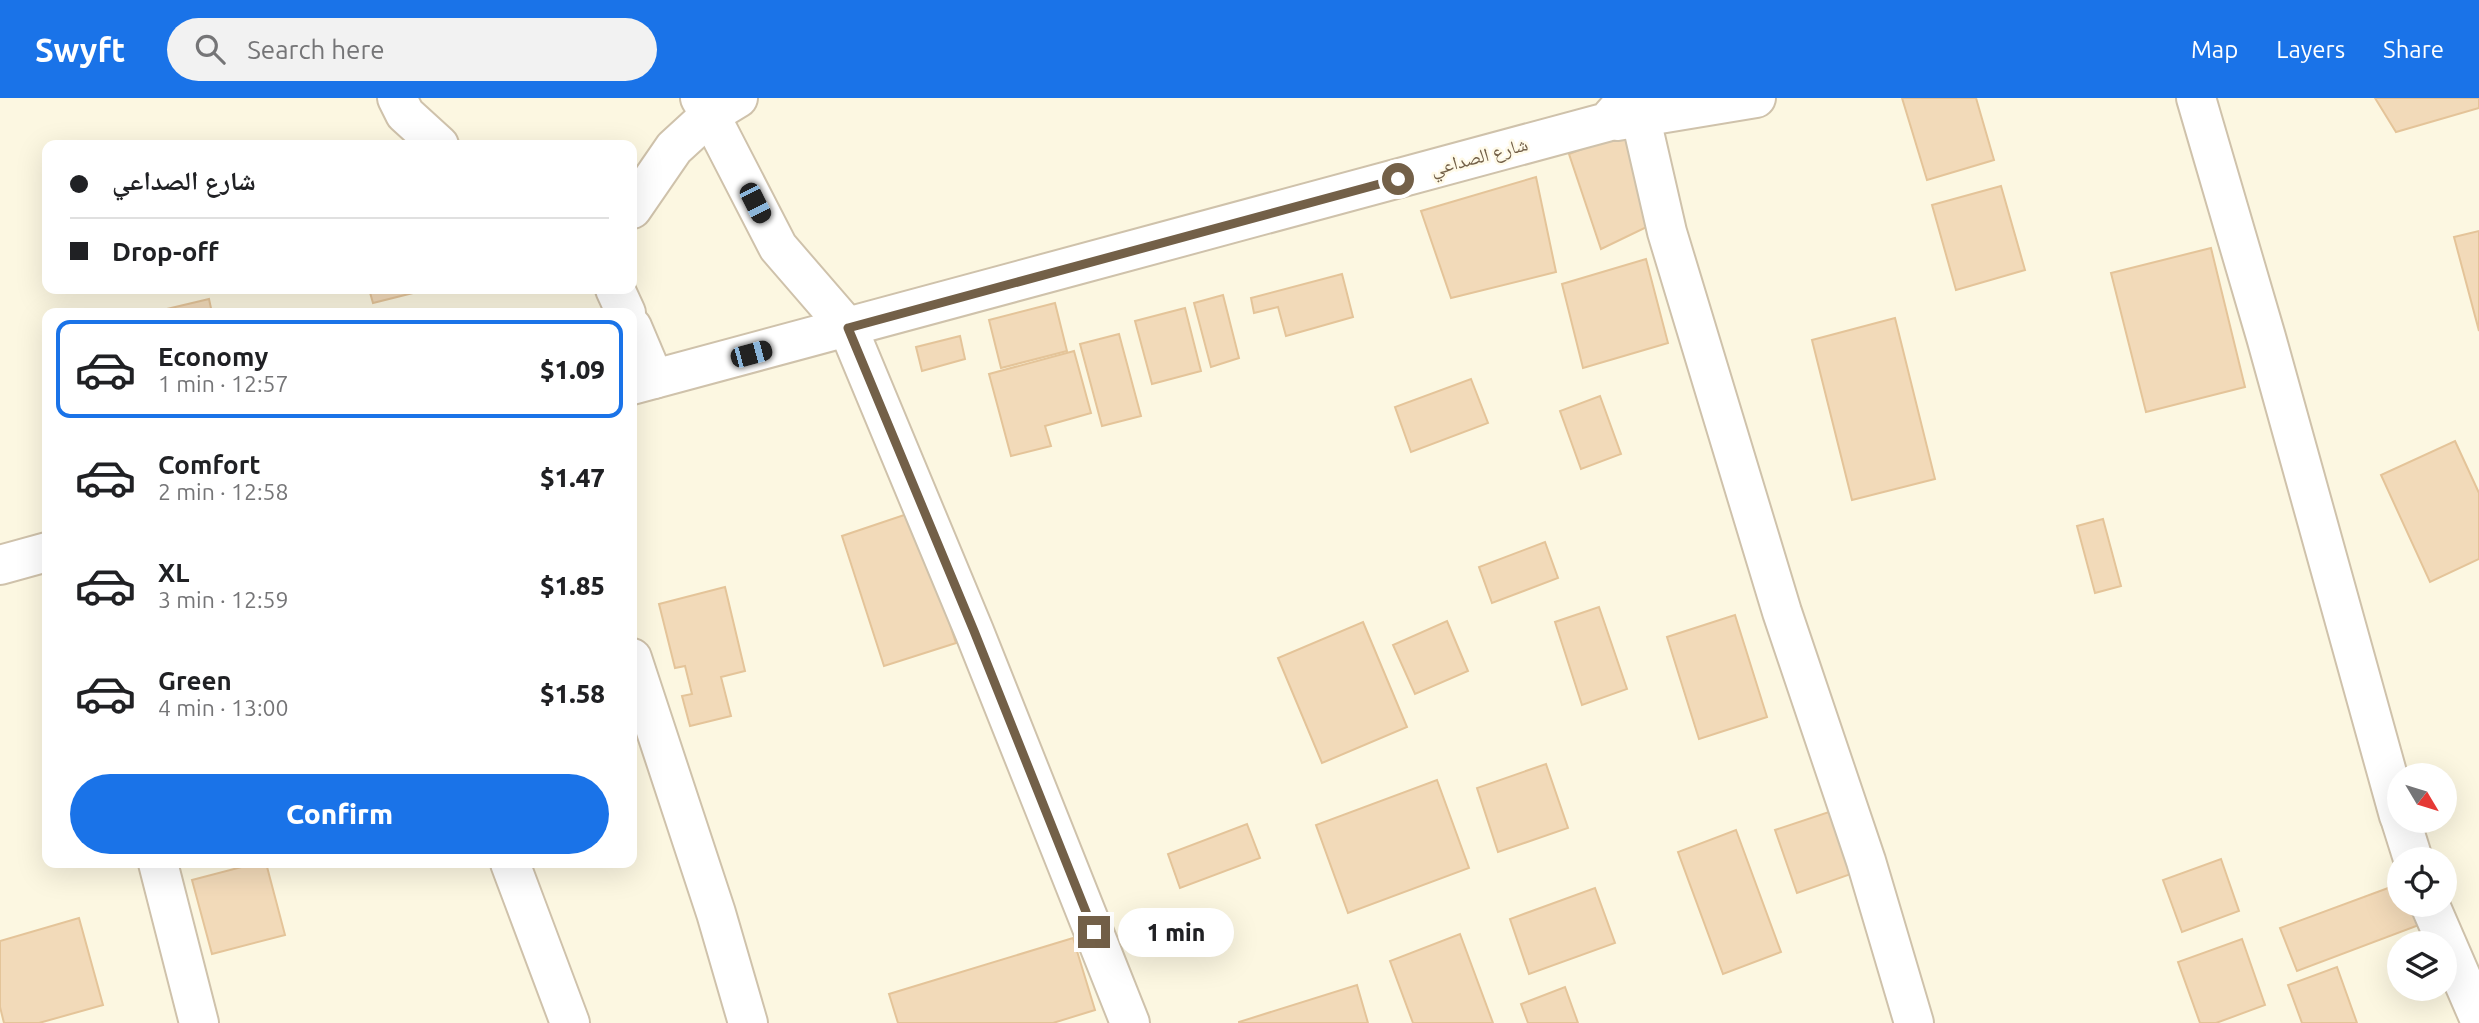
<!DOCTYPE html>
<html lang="en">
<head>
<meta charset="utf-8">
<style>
  :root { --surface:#fff; --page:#f2f2f2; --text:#202124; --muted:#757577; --line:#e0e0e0; --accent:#1a73e8 }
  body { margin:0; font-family:Ubuntu,"Noto Naskh Arabic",sans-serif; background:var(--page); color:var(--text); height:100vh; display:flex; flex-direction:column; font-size:26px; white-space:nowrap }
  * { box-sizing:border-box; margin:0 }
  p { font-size:23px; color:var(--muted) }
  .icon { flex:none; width:38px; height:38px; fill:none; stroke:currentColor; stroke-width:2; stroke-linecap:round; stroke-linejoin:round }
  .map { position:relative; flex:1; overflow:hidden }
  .panel { position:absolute; left:42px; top:210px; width:595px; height:560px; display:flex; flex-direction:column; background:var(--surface); border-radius:14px; box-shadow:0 7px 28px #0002 }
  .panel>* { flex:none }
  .hud { position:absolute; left:42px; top:42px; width:595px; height:154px; border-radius:14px; box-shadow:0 7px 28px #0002; display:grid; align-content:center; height:154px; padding:0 28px; background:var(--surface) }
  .needle { width:46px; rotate:128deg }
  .controls { position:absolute; left:2387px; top:665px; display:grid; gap:14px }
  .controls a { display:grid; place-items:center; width:70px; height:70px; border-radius:50%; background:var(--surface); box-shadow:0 7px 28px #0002; font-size:35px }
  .end { position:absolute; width:32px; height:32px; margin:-16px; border:9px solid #736048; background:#fff; box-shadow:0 0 0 4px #fff }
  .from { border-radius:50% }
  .bubble { position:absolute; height:49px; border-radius:24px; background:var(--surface); box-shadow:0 7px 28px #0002; font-size:23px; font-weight:800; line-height:49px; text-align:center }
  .car { position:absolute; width:21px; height:42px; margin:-21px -10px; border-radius:9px; box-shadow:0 0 5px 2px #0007; background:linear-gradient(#222 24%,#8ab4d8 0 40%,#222 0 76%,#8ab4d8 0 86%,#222 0) }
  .hud b { display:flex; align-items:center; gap:24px; height:66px; font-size:26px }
  .hud b+b { border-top:2px solid var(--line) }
  .hud i { width:18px; height:18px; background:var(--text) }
  ul { padding:12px 0 0; list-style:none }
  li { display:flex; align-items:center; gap:21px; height:98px; margin:0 14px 10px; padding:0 14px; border:4px solid transparent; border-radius:14px }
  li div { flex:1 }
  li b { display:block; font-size:26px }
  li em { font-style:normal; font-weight:800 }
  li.on { border-color:var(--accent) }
  li>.icon { width:63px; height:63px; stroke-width:1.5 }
  .action { display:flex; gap:14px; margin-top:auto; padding:14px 28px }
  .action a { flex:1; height:80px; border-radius:42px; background:var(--accent); color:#fff; font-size:28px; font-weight:800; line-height:80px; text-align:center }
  header { display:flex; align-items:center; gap:42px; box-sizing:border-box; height:98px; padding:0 35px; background:var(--accent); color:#fff }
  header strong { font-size:33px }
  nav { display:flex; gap:38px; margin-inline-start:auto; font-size:24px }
  .search { width:490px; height:63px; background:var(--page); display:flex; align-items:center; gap:18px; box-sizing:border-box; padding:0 24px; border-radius:38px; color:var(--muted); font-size:26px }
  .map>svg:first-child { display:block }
</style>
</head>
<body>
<header>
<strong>Swyft</strong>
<div class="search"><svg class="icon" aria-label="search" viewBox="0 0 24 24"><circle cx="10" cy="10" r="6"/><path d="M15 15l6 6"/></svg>Search here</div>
<nav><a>Map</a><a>Layers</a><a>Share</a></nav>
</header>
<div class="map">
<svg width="2479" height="925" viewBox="0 0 2479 925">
  <rect width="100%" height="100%" fill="#fcf7e1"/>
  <g fill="#f2dab9" stroke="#e4c499" stroke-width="2">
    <polygon points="1902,0 1976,0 1994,62 1927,82"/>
    <polygon points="2375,0 2479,0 2479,10 2396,34"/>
    <polygon points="1627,34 1653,126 1601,151 1569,56"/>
    <polygon points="1536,79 1556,174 1451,200 1421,113"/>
    <polygon points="2001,88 2025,172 1956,192 1932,107"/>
    <polygon points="2479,133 2479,233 2454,139"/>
    <polygon points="2211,150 2245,289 2146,314 2111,175"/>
    <polygon points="1646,161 1668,245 1583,270 1562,186"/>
    <polygon points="1342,176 1353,219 1286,238 1278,209 1254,215 1251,200"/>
    <polygon points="369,191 429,191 373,205"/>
    <polygon points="1223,197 1239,260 1211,269 1194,205"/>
    <polygon points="209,201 212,215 150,215"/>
    <polygon points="1055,205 1067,253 1001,270 989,222"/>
    <polygon points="1185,210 1201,273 1152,286 1135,223"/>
    <polygon points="1895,220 1935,381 1852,402 1812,242"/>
    <polygon points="1119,236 1141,318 1102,328 1080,246"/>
    <polygon points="960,238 965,261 922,273 916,249"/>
    <polygon points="1074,253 1091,315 1045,328 1051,348 1011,358 989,276"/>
    <polygon points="1471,281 1488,325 1411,354 1395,309"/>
    <polygon points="1600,298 1621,356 1581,371 1560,313"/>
    <polygon points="2455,343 2479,395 2479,461 2430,484 2381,377"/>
    <polygon points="913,414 956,545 884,568 842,438"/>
    <polygon points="2103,421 2121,488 2095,495 2077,428"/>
    <polygon points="1545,444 1558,480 1492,505 1479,469"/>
    <polygon points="725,489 745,573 721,579 731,618 690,628 682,598 692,596 685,568 675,570 659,506"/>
    <polygon points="1599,509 1627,591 1582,607 1555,524"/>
    <polygon points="1735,517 1767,619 1699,641 1667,539"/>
    <polygon points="1447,523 1468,573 1415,596 1393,547"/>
    <polygon points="1363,524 1407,629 1322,665 1278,560"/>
    <polygon points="1546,666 1568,730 1498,754 1477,690"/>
    <polygon points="1437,682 1469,770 1348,815 1316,727"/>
    <polygon points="1829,714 1851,776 1797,795 1775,732"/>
    <polygon points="1247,726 1260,760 1180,790 1168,756"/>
    <polygon points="1736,732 1781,854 1723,876 1678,754"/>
    <polygon points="2221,761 2239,813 2182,834 2163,782"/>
    <polygon points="257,765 266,765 285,837 212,856 192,782"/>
    <polygon points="2399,786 2399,807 2409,807 2419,827 2297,873 2280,830"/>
    <polygon points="1595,790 1615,845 1529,876 1510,821"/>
    <polygon points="79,820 103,907 39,925 4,925 0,909 0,843"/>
    <polygon points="1460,836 1493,925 1413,925 1390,863"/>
    <polygon points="1073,840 1095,912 1053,925 898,925 889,896"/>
    <polygon points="2242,841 2265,907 2216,925 2200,925 2178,864"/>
    <polygon points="2337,869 2357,925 2302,925 2288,887"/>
    <polygon points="1357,887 1368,925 1239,925 1239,924"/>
    <polygon points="1565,889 1578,925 1528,925 1521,906"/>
  </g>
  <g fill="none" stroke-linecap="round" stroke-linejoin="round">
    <defs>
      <g id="minor">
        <polyline points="397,0 405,16 439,47"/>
        <polyline points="738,0 710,17 778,149 848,230 974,533 1130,925"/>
        <polyline points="2196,0 2266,239 2399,718"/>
        <polyline points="1641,21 1667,134 1782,514 1866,763 1914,925"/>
        <polyline points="1617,23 1756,0"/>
        <polyline points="632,111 674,50 710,17 700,0"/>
        <polyline points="615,191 626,215"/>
        <polyline points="632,229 654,281"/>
        <polyline points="632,560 716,815 748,925"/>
        <polyline points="2401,723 2413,761"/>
        <polyline points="158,765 199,925"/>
        <polyline points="510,765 570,925"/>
        <polyline points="2430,807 2479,920"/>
      </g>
      <g id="tertiary">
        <polyline points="632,287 1607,24 1628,0"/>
        <polyline points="0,467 47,454"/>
      </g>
    </defs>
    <use href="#minor" stroke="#cfc2ab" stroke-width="42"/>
    <use href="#tertiary" stroke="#cfc2ab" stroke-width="42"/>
    <use href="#minor" stroke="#fff" stroke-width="38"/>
    <use href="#tertiary" stroke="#fff" stroke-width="38"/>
  </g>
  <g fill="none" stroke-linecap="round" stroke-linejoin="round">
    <polyline stroke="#736048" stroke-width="9" points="1094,834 974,533 848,230 1398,81"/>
  </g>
  <g text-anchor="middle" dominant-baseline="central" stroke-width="5" stroke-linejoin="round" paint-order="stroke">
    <g font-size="19" fill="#736048" stroke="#fffae8">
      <text transform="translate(1479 58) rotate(-15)">شارع الصداعي</text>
    </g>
  </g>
</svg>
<div class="controls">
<a><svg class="needle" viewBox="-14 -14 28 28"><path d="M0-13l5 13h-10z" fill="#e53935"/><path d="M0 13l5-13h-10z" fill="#757577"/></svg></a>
<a><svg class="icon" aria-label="locate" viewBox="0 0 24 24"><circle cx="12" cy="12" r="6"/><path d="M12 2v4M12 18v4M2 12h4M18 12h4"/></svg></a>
<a><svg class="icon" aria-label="layers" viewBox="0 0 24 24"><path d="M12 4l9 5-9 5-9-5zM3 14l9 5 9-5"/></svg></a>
</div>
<i class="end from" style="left:1398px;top:81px"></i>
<i class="end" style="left:1094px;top:834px"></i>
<div class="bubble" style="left:1118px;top:810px;width:116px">1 min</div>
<i class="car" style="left:755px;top:105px;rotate:153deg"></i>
<i class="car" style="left:751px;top:256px;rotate:75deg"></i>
<div class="hud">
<b><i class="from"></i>شارع الصداعي</b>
<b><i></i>Drop-off</b>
</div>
<section class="panel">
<ul>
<li class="on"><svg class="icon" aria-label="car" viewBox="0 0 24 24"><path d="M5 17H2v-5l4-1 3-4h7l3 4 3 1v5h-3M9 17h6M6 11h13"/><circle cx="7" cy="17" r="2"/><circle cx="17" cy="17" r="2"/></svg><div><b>Economy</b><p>1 min · 12:57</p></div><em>$1.09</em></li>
<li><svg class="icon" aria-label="car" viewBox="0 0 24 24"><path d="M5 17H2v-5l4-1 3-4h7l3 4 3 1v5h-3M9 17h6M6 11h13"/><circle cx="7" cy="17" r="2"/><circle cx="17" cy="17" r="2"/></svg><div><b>Comfort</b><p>2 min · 12:58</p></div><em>$1.47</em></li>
<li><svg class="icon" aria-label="car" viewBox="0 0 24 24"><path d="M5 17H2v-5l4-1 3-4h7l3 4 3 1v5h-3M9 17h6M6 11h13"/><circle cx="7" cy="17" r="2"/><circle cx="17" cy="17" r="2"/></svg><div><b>XL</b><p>3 min · 12:59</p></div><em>$1.85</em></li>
<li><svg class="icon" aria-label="car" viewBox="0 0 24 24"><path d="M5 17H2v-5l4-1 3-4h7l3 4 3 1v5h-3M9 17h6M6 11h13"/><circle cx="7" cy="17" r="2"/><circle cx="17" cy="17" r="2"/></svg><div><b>Green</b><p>4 min · 13:00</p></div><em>$1.58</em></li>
</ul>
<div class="action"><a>Confirm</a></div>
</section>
</div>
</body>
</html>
